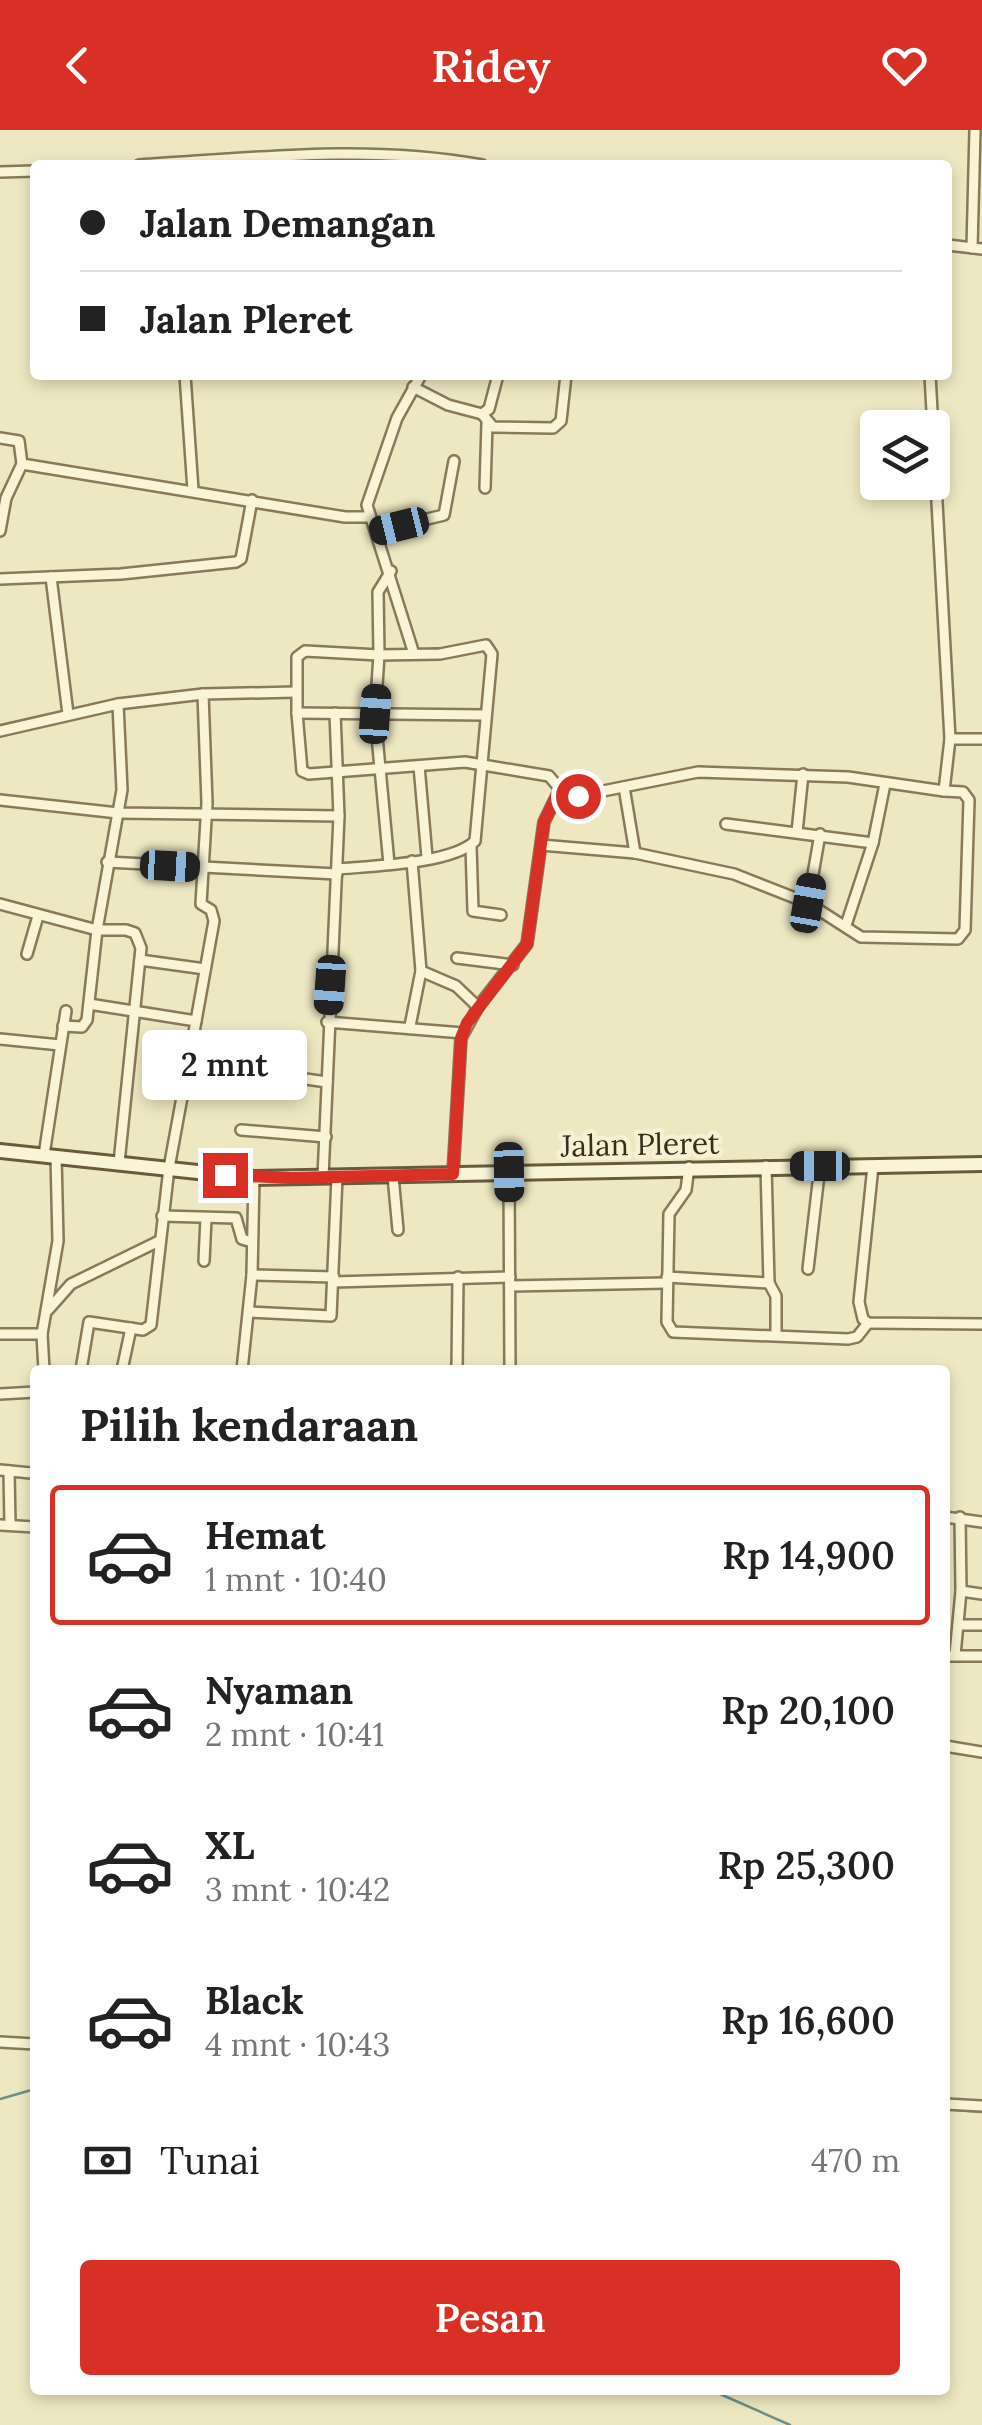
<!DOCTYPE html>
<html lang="id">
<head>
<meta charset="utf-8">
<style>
  :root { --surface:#fff; --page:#f2f2f2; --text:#222; --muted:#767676; --line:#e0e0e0; --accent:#d93025 }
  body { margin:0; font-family:Lora,serif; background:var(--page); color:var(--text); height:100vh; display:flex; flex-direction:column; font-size:38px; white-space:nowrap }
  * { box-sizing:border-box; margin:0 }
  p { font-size:32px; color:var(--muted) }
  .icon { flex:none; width:55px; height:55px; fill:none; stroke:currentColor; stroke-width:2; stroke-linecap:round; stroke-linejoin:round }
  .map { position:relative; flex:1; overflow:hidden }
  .side { position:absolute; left:30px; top:1235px; width:920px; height:1030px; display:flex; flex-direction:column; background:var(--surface); border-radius:10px; box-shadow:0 5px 15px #0003 }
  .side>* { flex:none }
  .top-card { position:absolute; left:30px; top:30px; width:922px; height:220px; border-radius:10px; box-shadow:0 5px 15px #0003; display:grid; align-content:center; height:220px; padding:0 50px; background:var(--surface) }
  .tools { position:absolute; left:860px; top:280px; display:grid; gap:20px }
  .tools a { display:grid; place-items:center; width:90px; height:90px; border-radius:10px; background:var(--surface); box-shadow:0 5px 15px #0003; font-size:50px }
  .end { position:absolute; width:45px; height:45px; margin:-22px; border:12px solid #d93025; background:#fff; box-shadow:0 0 0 5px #fff }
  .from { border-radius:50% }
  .bubble { position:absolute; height:70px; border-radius:10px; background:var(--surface); box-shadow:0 5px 15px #0003; font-size:32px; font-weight:600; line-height:70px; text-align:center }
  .car { position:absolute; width:30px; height:60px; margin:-30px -15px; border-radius:12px; box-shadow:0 0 8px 2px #0007; background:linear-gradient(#222 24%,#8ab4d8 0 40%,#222 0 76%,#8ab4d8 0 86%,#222 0) }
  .top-card b { display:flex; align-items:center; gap:35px; height:95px; font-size:38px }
  .top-card b+b { border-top:2px solid var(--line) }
  .top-card i { width:25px; height:25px; background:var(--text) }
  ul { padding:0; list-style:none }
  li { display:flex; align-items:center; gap:30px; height:140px; margin:0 20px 15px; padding:0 30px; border:5px solid transparent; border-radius:10px }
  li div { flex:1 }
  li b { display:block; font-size:38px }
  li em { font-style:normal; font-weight:600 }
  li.on { border-color:var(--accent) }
  li>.icon { width:90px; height:90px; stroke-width:1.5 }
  h2 { padding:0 50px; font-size:45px; line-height:120px }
  .pay { display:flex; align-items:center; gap:25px; height:110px; padding:0 50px; font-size:38px }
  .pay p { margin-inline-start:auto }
  .primary-button { display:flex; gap:20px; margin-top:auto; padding:20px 50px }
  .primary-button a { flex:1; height:115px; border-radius:10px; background:var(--accent); color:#fff; font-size:40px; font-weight:600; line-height:115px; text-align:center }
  header { display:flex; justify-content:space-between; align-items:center; height:130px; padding:0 50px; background:var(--accent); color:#fff; font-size:45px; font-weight:600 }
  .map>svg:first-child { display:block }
</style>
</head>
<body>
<header><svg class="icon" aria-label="back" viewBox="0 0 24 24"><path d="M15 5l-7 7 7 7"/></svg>Ridey<svg class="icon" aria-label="heart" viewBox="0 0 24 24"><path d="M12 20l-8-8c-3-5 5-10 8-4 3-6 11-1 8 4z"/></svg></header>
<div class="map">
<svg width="982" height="2295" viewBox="0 0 982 2295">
  <rect width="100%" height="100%" fill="#eee8c2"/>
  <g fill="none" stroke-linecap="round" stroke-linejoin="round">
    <g stroke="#6b8f8b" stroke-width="2.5">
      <polyline points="0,1969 35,1959"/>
      <polyline points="945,1979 982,1982"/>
      <polyline points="711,2260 790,2295"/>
    </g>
    <defs>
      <g id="minor">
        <path d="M139 35C254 28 368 14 482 35"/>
        <polyline points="0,42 35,41"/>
        <polyline points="948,115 982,119"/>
        <polyline points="972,118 975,0"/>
        <polyline points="185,245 193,360"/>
        <polyline points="930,245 950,609"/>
        <polyline points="413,257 448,275 482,284 489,279 498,245"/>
        <polyline points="482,284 493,297 553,298 561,291 566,245"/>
        <polyline points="0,308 19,311 22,334 345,387 370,387"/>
        <polyline points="485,358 487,293"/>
        <polyline points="0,401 6,368 22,334"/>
        <polyline points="377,401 444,385 454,331"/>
        <polyline points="391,441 378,462 379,525 305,521 297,527 297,583 302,641 309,644 465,632 549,646 560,659"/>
        <polyline points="51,447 68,584"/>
        <polyline points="0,449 121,444 236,432 241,429 252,370"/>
        <polyline points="414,524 367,375 397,288 421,245"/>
        <polyline points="297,583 484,585"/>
        <polyline points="0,601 118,574 203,564"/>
        <polyline points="419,636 427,727"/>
        <polyline points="624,657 635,723"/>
        <polyline points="0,670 118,683 339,686"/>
        <polyline points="726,694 873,713"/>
        <polyline points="797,702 803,644"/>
        <polyline points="541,715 635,723 734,744 808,773 861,807 958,809 965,800 969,670 963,662 944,661"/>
        <polyline points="471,716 473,781 501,785"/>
        <polyline points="107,732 337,744"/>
        <path d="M337 739C370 736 452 734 475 711L492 524 486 515 440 524 379 525 375 585 389 734"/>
        <polyline points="808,773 820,704"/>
        <polyline points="0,774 97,800 126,800 135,803 141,818 119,1033"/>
        <polyline points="846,795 873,713 885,654"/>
        <polyline points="27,824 38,786"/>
        <polyline points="457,828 513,835"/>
        <polyline points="140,830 205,839"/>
        <polyline points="421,841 456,856 478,877"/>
        <polyline points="196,891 214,791 211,780 201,774 207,673 203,564 296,562"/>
        <polyline points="327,892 463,903"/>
        <polyline points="63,896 82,897 87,890 97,800 122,660 118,574"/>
        <polyline points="410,896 421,841 412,731"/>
        <polyline points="0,909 60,915"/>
        <polyline points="191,933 327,952"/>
        <polyline points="241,1000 326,1007"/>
        <polyline points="44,1025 66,881"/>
        <polyline points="766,1036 769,1153 776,1166 776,1204"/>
        <polyline points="873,1036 859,1172 863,1189 868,1193 982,1194"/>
        <polyline points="689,1037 686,1060 669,1084 667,1192 673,1202 848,1209 857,1207 868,1193"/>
        <polyline points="509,1042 510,1240"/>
        <polyline points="453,1044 461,908 478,877 527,814 544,692 560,659 578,666 698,642 848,647 944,661 950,609 982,609"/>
        <polyline points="393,1046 398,1100"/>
        <polyline points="323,1047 339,686 335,583"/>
        <polyline points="162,1086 236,1088 242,1109 252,1112"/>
        <polyline points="204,1131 206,1088"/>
        <polyline points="808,1139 820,1036"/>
        <polyline points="252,1145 334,1147"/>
        <polyline points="667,1147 769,1153"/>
        <polyline points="334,1152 510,1147"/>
        <polyline points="510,1156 666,1153"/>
        <polyline points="48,1180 71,1154 159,1111"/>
        <polyline points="249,1182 331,1186 337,1047"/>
        <polyline points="0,1204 42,1204 44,1240"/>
        <polyline points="42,1204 58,1111 56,1026"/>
        <polyline points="81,1240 89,1192 143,1200 151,1195 169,1038 196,891 89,874"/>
        <polyline points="122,1240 131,1198"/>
        <polyline points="242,1240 252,1145 254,1048"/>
        <polyline points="457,1240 458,1147"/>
        <polyline points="0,1264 35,1262"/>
        <polyline points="0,1340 31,1343"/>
        <polyline points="9,1341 10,1395"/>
        <polyline points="945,1387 982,1392"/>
        <polyline points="0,1395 35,1397"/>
        <polyline points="961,1461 982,1464"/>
        <polyline points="958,1495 982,1495"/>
        <polyline points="955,1525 961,1461 960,1387"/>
        <polyline points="945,1526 982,1526"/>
        <polyline points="945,1616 982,1622"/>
        <polyline points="0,1912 35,1914"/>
        <polyline points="945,1974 982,1976"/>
      </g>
      <polyline id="secondary" points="0,1021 254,1048 982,1034"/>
    </defs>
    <use href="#minor" stroke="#887959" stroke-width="14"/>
    <use href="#secondary" stroke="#6a5a3c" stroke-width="18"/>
    <use href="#minor" stroke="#f9f4d5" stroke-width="9"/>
    <use href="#secondary" stroke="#f9f4d5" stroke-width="12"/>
  </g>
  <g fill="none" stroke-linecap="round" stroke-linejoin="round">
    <polyline stroke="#d93025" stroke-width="12" points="225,1045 291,1048 453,1044 461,908 467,893 527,814 544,692 560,659 569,666 578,666"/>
  </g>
  <g text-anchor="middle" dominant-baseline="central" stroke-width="9" stroke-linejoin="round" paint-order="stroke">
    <g font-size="30" fill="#382e1d" stroke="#f6f1d2">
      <text transform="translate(640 1014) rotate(-1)">Jalan Pleret</text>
    </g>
  </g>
</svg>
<div class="tools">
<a><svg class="icon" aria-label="layers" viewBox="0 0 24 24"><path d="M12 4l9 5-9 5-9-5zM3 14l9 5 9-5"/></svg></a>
</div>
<i class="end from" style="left:578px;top:666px"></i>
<i class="end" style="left:225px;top:1045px"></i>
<div class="bubble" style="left:142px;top:900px;width:165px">2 mnt</div>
<i class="car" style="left:399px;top:396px;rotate:256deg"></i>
<i class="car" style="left:375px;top:584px;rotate:4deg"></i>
<i class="car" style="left:170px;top:736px;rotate:93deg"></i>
<i class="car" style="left:808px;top:773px;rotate:10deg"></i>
<i class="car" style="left:330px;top:855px;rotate:184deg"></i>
<i class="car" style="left:820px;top:1036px;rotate:270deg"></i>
<i class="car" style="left:509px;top:1042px;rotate:179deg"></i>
<div class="top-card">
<b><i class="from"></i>Jalan Demangan</b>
<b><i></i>Jalan Pleret</b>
</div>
<section class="side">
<h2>Pilih kendaraan</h2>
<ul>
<li class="on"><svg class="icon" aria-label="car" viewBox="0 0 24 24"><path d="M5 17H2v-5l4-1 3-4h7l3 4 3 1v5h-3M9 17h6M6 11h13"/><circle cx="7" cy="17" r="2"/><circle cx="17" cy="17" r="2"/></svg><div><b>Hemat</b><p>1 mnt · 10:40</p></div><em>Rp 14,900</em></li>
<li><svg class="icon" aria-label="car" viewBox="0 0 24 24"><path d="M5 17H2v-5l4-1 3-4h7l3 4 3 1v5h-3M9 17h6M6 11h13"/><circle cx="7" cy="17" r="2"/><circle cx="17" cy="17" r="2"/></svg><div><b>Nyaman</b><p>2 mnt · 10:41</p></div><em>Rp 20,100</em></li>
<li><svg class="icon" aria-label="car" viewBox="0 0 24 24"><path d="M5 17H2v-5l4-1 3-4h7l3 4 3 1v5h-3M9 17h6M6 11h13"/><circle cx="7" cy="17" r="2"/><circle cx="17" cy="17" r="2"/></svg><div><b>XL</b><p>3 mnt · 10:42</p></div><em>Rp 25,300</em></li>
<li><svg class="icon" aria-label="car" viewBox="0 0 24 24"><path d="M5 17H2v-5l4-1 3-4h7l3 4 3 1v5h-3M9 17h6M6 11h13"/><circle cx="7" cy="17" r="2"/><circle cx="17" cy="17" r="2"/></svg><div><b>Black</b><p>4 mnt · 10:43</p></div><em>Rp 16,600</em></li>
</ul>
<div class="pay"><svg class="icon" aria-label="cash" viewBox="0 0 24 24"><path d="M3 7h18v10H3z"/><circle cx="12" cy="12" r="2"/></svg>Tunai<p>470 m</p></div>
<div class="primary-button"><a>Pesan</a></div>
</section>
</div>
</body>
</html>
